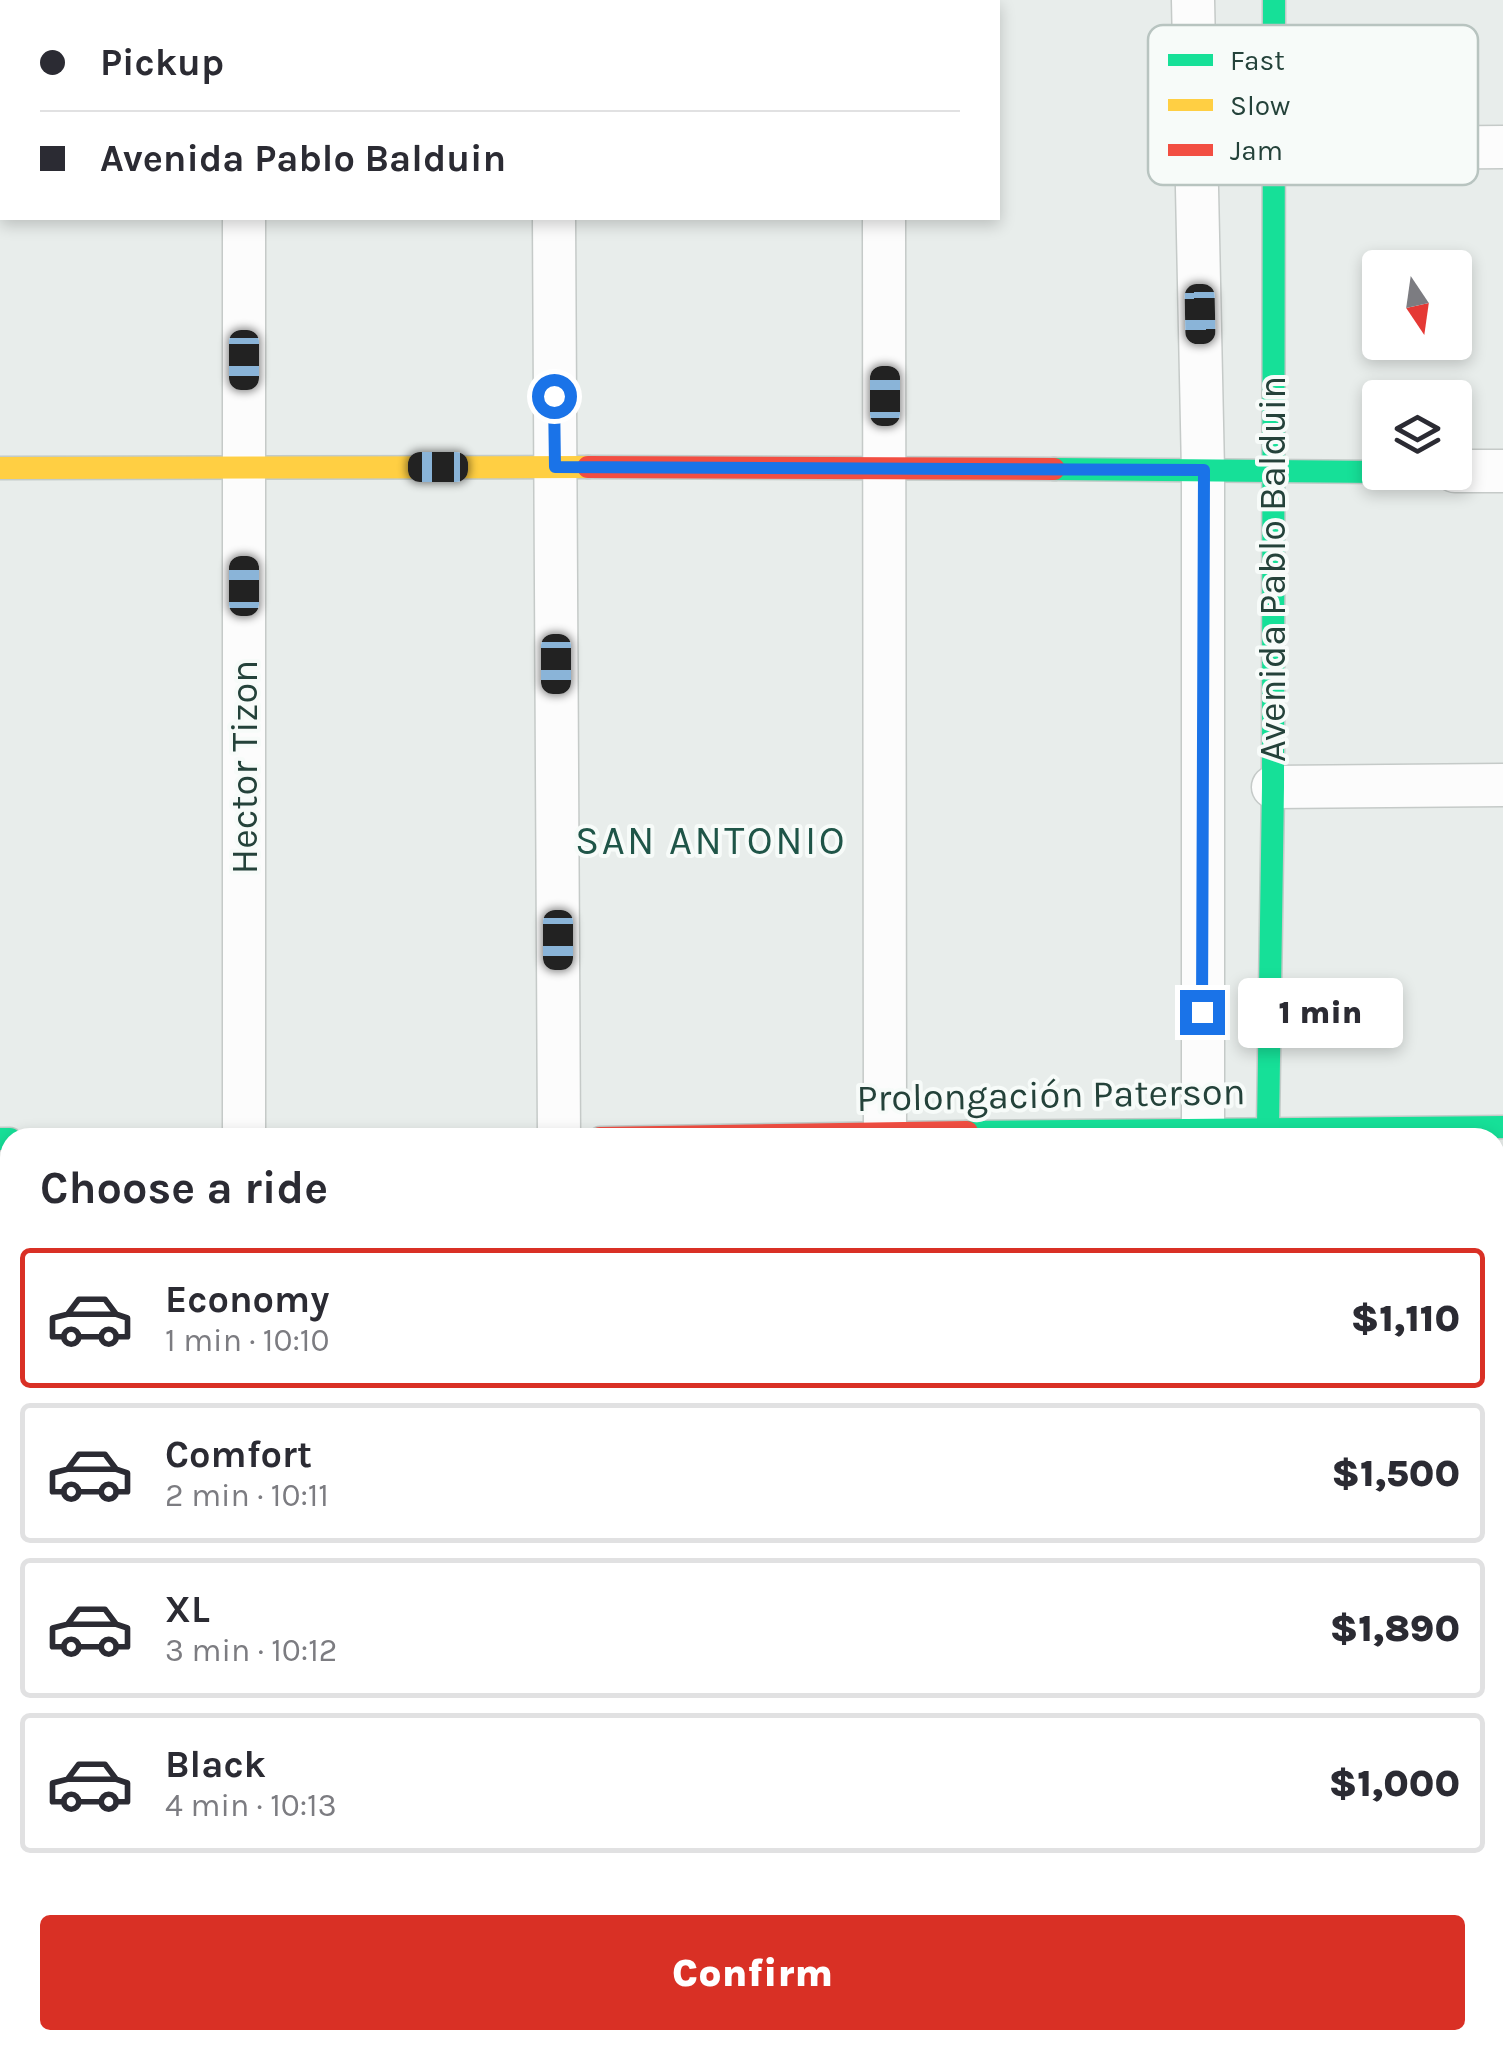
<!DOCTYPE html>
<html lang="en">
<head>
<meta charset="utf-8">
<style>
  :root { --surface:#fff; --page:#f2f2f3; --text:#2b2b33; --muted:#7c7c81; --line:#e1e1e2; --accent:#d93025 }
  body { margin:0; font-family:Karla,sans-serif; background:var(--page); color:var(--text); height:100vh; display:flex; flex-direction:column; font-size:38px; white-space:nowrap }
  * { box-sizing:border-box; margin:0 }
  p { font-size:32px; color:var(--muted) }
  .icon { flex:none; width:55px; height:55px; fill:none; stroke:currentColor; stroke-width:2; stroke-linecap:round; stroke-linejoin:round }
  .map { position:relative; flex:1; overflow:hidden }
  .sheet { position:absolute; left:0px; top:1128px; width:1505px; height:922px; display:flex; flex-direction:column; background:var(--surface); border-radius:30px 30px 0 0; box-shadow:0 5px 15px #0003 }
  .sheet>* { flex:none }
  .guide { position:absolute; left:0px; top:0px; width:1000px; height:220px; box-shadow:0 5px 15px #0003; display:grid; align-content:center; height:220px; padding:0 40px; background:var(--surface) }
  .needle { width:65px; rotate:167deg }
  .tools { position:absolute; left:1362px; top:250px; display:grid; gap:20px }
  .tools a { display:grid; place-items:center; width:110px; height:110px; border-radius:10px; background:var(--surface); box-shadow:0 5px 15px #0003; font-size:50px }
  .end { position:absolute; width:45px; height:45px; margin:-22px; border:12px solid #1a73e8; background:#fff; box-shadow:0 0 0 5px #fff }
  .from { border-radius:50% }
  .bubble { position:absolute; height:70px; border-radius:10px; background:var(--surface); box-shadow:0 5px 15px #0003; font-size:32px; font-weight:800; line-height:70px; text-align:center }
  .car { position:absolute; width:30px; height:60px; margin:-30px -15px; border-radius:12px; box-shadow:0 0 8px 2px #0007; background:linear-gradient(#222 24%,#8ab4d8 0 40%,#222 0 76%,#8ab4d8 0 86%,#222 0) }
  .guide b { display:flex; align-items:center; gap:35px; height:95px; font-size:38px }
  .guide b+b { border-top:2px solid var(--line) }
  .guide i { width:25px; height:25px; background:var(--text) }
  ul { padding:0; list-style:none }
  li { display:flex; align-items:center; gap:30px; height:140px; margin:0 20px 15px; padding:0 20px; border:5px solid var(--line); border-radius:10px }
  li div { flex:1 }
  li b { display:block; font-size:38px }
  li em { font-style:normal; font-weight:800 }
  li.active { border-color:var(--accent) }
  li>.icon { width:90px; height:90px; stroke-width:1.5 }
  h2 { padding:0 40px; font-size:45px; line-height:120px }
  .cta { display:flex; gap:20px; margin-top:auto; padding:20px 40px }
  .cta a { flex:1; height:115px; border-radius:10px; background:var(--accent); color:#fff; font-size:40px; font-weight:800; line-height:115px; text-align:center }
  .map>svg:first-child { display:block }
</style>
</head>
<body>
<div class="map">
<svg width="1503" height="2048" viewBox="0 0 1503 2048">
  <defs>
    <pattern id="park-crowns" width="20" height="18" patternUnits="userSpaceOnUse" patternTransform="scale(2.5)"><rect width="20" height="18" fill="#d1e6d8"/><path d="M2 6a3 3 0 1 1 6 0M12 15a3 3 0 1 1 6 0" fill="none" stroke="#b3c6ba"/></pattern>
  </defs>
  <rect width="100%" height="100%" fill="#e8edeb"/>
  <polygon fill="url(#park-crowns)" points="10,1923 10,2040 1151,2040 1150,2048 0,2048 0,1926"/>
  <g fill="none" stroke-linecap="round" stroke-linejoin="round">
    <defs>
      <g id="street">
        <polyline points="244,0 244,2"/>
        <polyline points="553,0 553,2"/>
        <polyline points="883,0 883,2"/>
        <polyline points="1193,0 1203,471 1203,1138"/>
        <polyline points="1274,149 1503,147"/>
        <polyline points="244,218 244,1138"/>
        <polyline points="554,218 559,1138"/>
        <polyline points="884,218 885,1138"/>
        <polyline points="1455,471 1503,471"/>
        <polyline points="1273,787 1503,785"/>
        <polyline points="1495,1623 1503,1622"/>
        <polyline points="0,1909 10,1906"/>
        <polyline points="1495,1957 1503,1957"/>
        <polyline points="1166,2048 1166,2040"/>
        <polyline points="1215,2048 1219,2040"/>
      </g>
      <g id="fast">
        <polyline points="1054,469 1380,472"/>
        <polyline points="967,1132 1503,1127"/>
        <polyline points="1272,1138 1268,1127 1273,787 1274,0"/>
        <polyline points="0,1139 10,1139"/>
        <polyline points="0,1230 10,1230"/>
      </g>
      <polyline id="slow" points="0,468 588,467"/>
      <g id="jam">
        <polyline points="588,467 1054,469"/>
        <polyline points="600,1138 967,1132"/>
        <polyline points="1495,1218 1503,1218"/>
      </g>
    </defs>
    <use href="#street" stroke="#c5cac8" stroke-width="45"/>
    <use href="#fast" stroke="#c3cbc8" stroke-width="25"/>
    <use href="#slow" stroke="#c3cbc8" stroke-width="25"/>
    <use href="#jam" stroke="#c3cbc8" stroke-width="25"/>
    <polyline stroke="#c3ccca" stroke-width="6" stroke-dasharray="5 8" stroke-linecap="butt" points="0,1956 10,1953"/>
    <use href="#street" stroke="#fcfcfc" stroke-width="42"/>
    <use href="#fast" stroke="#16e098" stroke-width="22"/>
    <use href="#slow" stroke="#ffcf43" stroke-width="22"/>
    <use href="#jam" stroke="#f24e42" stroke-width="22"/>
  </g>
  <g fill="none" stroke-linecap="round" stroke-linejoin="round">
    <polyline stroke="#1a73e8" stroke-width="12" points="554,396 555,467 1204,470 1202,1012"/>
  </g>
  <g text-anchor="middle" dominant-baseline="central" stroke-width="8" stroke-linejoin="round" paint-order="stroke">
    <g font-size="38" fill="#24423a" stroke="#f7fbf9">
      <text transform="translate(1272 569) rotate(-90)">Avenida Pablo Balduin</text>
      <text transform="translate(244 767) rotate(-90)">Hector Tizon</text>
      <text transform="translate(1051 1095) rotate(-1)">Prolongación Paterson</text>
    </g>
    <g font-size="40" letter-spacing="2.5" fill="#1f5548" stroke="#f7fbf9">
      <text x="711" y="840">SAN ANTONIO</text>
    </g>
  </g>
  <rect x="1148" y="25" width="330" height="160" rx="15" fill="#f7fbf9" stroke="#b8c4c0" stroke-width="2.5"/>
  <rect x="1168" y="54" width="45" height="12" fill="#16e098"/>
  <rect x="1168" y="99" width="45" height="12" fill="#ffcf43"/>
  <rect x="1168" y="144" width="45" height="12" fill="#f24e42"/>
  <g font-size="28" fill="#24423a">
    <text x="1230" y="70">Fast</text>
    <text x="1230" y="115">Slow</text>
    <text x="1230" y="160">Jam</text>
  </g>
</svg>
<div class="tools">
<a><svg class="needle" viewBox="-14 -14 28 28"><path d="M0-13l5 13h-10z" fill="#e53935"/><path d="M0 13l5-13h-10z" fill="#7c7c81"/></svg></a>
<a><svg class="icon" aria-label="layers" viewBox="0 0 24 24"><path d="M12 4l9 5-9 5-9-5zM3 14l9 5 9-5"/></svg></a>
</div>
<i class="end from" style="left:554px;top:396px"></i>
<i class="end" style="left:1202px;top:1012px"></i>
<div class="bubble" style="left:1238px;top:978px;width:165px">1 min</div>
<i class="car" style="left:1200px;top:314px;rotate:179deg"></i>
<i class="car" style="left:244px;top:360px;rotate:180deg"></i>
<i class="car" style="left:885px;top:396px;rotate:0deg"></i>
<i class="car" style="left:438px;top:467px;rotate:270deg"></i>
<i class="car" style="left:244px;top:586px;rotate:0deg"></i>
<i class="car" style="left:556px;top:664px;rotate:180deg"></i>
<i class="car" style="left:558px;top:940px;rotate:180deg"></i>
<div class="guide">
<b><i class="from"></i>Pickup</b>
<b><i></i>Avenida Pablo Balduin</b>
</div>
<section class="sheet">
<h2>Choose a ride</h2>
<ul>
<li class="active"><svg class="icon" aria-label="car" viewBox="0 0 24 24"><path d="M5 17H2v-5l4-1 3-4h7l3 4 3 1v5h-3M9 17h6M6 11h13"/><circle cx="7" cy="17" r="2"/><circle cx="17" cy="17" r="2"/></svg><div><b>Economy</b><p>1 min · 10:10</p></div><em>$1,110</em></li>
<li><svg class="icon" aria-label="car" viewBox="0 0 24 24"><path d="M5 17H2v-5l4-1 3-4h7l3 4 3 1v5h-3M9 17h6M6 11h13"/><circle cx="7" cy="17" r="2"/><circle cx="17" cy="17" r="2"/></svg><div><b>Comfort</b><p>2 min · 10:11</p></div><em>$1,500</em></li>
<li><svg class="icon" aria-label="car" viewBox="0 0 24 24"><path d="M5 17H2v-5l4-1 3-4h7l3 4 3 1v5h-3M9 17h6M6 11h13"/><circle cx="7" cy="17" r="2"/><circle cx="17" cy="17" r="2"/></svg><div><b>XL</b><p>3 min · 10:12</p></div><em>$1,890</em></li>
<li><svg class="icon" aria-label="car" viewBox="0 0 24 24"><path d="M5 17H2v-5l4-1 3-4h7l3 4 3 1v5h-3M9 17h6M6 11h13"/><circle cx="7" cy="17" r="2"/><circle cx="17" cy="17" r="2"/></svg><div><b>Black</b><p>4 min · 10:13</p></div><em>$1,000</em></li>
</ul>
<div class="cta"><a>Confirm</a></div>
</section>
</div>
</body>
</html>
